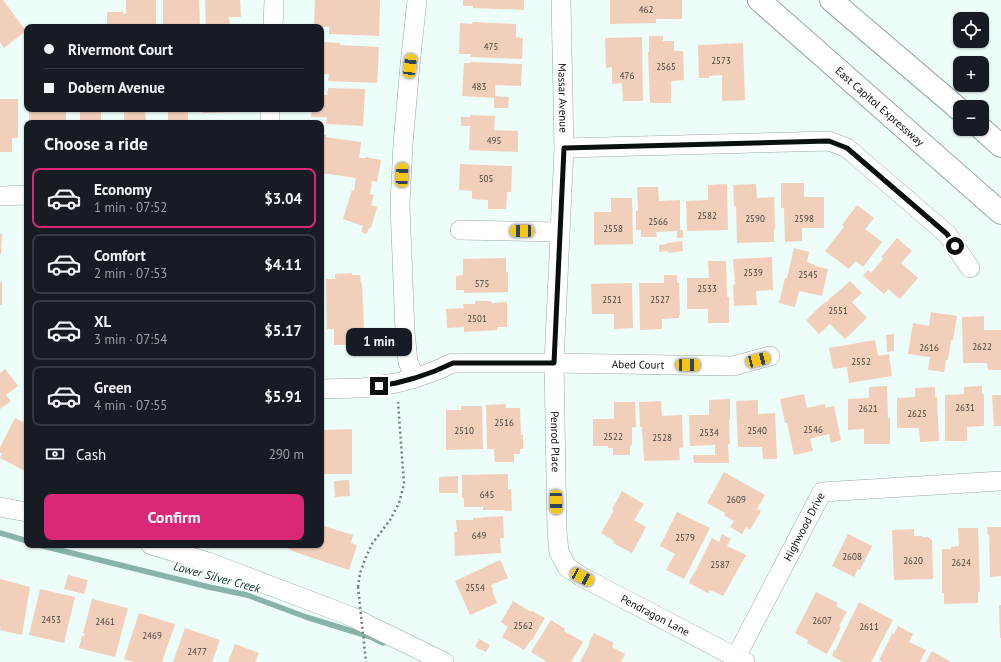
<!DOCTYPE html>
<html lang="en">
<head>
<meta charset="utf-8">
<style>
  :root { --surface:#171b24; --page:#20242c; --text:#f1f3f6; --muted:#9ea1a6; --line:#363941; --accent:#db2777 }
  body { margin:0; font-family:"PT Sans",sans-serif; background:var(--page); color:var(--text); height:100vh; display:flex; flex-direction:column; font-size:15px; white-space:nowrap }
  * { box-sizing:border-box; margin:0 }
  p { font-size:13px; color:var(--muted) }
  .icon { flex:none; width:22px; height:22px; fill:none; stroke:currentColor; stroke-width:2; stroke-linecap:round; stroke-linejoin:round }
  .map { position:relative; flex:1; overflow:hidden }
  .panel { position:absolute; left:24px; top:120px; width:300px; height:428px; display:flex; flex-direction:column; background:var(--surface); border-radius:8px; box-shadow:0 1px 3px #0004 }
  .panel>* { flex:none }
  .top-card { position:absolute; left:24px; top:24px; width:300px; height:88px; border-radius:8px; box-shadow:0 1px 3px #0004; display:grid; align-content:center; height:88px; padding:0 20px; background:var(--surface) }
  .fabs { position:absolute; left:953px; top:12px; display:grid; gap:8px }
  .fabs a { display:grid; place-items:center; width:36px; height:36px; border-radius:8px; background:var(--surface); box-shadow:0 1px 3px #0004; font-size:20px }
  .end { position:absolute; width:18px; height:18px; margin:-9px; border:5px solid #0a100f; background:#fff; box-shadow:0 0 0 2px #fff }
  .from { border-radius:50% }
  .bubble { position:absolute; height:28px; border-radius:8px; background:var(--surface); box-shadow:0 1px 3px #0004; font-size:13px; font-weight:700; line-height:28px; text-align:center }
  .car { position:absolute; width:12px; height:24px; margin:-12px -6px; border-radius:5px; box-shadow:0 0 3px 1px #0007; background:linear-gradient(#f5c518 24%,#345 0 40%,#f5c518 0 76%,#345 0 86%,#f5c518 0) }
  .top-card b { display:flex; align-items:center; gap:14px; height:38px; font-size:15px }
  .top-card b+b { border-top:1px solid var(--line) }
  .top-card i { width:10px; height:10px; background:var(--text) }
  ul { padding:0; list-style:none }
  li { display:flex; align-items:center; gap:12px; height:60px; margin:0 8px 6px; padding:0 12px; border:2px solid var(--line); border-radius:8px }
  li div { flex:1 }
  li b { display:block; font-size:15px }
  li em { font-style:normal; font-weight:700 }
  li.selected { border-color:var(--accent) }
  li>.icon { width:36px; height:36px; stroke-width:1.5 }
  h2 { padding:0 20px; font-size:18px; line-height:48px }
  .pay { display:flex; align-items:center; gap:10px; height:44px; padding:0 20px; font-size:15px }
  .pay p { margin-inline-start:auto }
  .button { display:flex; gap:8px; margin-top:auto; padding:8px 20px }
  .button a { flex:1; height:46px; border-radius:8px; background:var(--accent); color:#fff; font-size:16px; font-weight:700; line-height:46px; text-align:center }
  .map>svg:first-child { display:block }
</style>
</head>
<body>
<div class="map">
<svg width="1001" height="662" viewBox="0 0 1001 662">
  <rect width="100%" height="100%" fill="#edfdf9"/>
  <g fill="none" stroke-linecap="round" stroke-linejoin="round">
    <g stroke="#88b3aa" stroke-width="5.5">
      <polyline points="0,533 27,541"/>
      <polyline points="39,545 209,587 247,595 306,617 371,637 383,643"/>
    </g>
  </g>
  <g fill="#f1cfba">
    <polygon points="0,0 3,0 26,31 4,48 0,42"/>
    <polygon points="126,0 156,0 156,27 126,27 126,26 107,27 107,12 123,12 123,14 126,14"/>
    <polygon points="163,0 199,0 200,27 163,27"/>
    <polygon points="205,0 240,0 241,17 229,17 230,27 206,27"/>
    <polygon points="315,0 380,0 379,36 329,34 329,27 314,26"/>
    <polygon points="463,0 524,0 524,10 473,8 473,6 463,6"/>
    <polygon points="610,0 682,0 682,19 656,19 656,23 610,24"/>
    <polygon points="473,22 516,24 516,37 523,38 522,59 470,57 471,54 459,54 460,23 472,24"/>
    <polygon points="649,36 663,36 663,41 674,41 674,51 683,51 684,80 671,81 671,103 650,103 648,52 649,52"/>
    <polygon points="642,37 643,101 623,101 622,83 612,84 612,67 606,68 605,38"/>
    <polygon points="321,42 340,43 340,45 379,47 377,83 328,81 329,74 321,74"/>
    <polygon points="743,43 745,100 722,101 722,75 709,76 709,78 699,78 698,45"/>
    <polygon points="470,62 522,64 521,86 495,85 495,96 509,97 508,108 494,108 494,98 462,96 464,63 470,63"/>
    <polygon points="328,88 365,89 363,126 326,124 327,117 311,117 312,109 321,109 321,95 327,95"/>
    <polygon points="0,99 18,99 18,138 12,138 12,152 0,152"/>
    <rect x="29" y="109" width="37" height="14"/>
    <rect x="80" y="109" width="21" height="14"/>
    <polygon points="124,109 145,109 146,122 124,123"/>
    <rect x="168" y="109" width="20" height="13"/>
    <polygon points="203,109 237,109 237,112 203,113"/>
    <polygon points="470,115 495,116 494,130 518,131 518,152 469,150 470,126 461,126 461,117 470,117"/>
    <polygon points="321,134 326,135 326,137 361,142 359,158 366,158 366,157 381,160 377,182 372,181 370,194 374,195 371,205 377,207 371,228 369,228 367,234 361,232 363,226 343,219 352,190 354,191 356,178 321,173"/>
    <polygon points="460,164 512,166 511,192 507,192 506,209 488,209 488,200 472,199 472,191 459,190"/>
    <polygon points="781,183 804,183 804,197 824,197 824,228 802,228 802,241 785,242 784,208 781,208"/>
    <polygon points="727,184 728,230 687,231 686,201 708,200 708,185"/>
    <polygon points="756,184 757,198 774,197 775,230 774,230 774,242 737,243 736,206 734,206 733,185"/>
    <polygon points="637,187 658,187 659,201 680,200 680,230 683,230 683,238 677,238 677,231 656,232 657,237 641,237 641,230 636,230 636,211 638,211"/>
    <polygon points="611,198 632,198 633,244 594,245 594,212 611,212"/>
    <polygon points="857,205 874,218 865,229 882,242 863,267 856,261 849,269 825,251 844,227 842,225"/>
    <polygon points="0,234 2,234 1,254 0,254"/>
    <polygon points="897,238 912,251 901,263 918,278 900,299 888,289 884,294 863,276 868,270 871,273 883,259 881,257"/>
    <polygon points="682,241 683,251 668,253 668,251 659,252 659,245 667,244 667,243"/>
    <polygon points="794,248 809,252 807,262 815,265 815,266 828,269 822,296 799,291 795,307 779,303 785,278 787,278"/>
    <polygon points="772,257 773,290 756,291 757,305 734,306 733,285 735,284 733,259"/>
    <polygon points="506,258 506,272 508,272 508,292 464,293 464,290 456,290 456,276 463,275 463,259"/>
    <polygon points="708,261 726,261 727,297 729,297 729,323 708,323 708,309 687,309 687,278 709,278"/>
    <polygon points="352,273 352,275 360,275 361,283 362,283 364,329 356,329 357,345 334,345 334,329 327,329 326,279 335,279 335,274"/>
    <polygon points="664,275 677,275 677,283 679,283 680,315 679,315 679,318 662,319 662,329 640,330 639,283 664,283"/>
    <polygon points="850,281 862,293 852,302 867,318 845,339 830,324 819,334 806,320 825,302 825,303"/>
    <rect x="0" y="282" width="2" height="23"/>
    <polygon points="632,283 633,328 614,329 614,314 592,314 591,284"/>
    <polygon points="475,301 491,301 492,303 507,302 507,327 497,327 497,330 464,332 464,327 447,328 446,309 464,308 463,304 475,304"/>
    <polygon points="931,312 957,316 953,340 951,340 948,360 946,360 944,372 928,370 930,357 908,354 913,323 929,326"/>
    <polygon points="984,316 984,330 1001,330 1001,370 988,370 987,363 963,363 962,317"/>
    <polygon points="894,334 894,351 887,352 886,335"/>
    <polygon points="875,340 878,356 889,354 892,376 849,383 847,367 833,369 829,348"/>
    <polygon points="5,369 18,386 6,395 11,401 0,409 0,373"/>
    <polygon points="887,386 888,418 890,418 890,444 864,444 864,429 848,430 848,399 869,398 869,387"/>
    <polygon points="982,386 982,394 984,394 984,426 967,427 967,441 945,441 945,395 964,394 964,387"/>
    <polygon points="935,387 935,397 937,397 939,441 920,442 919,428 897,428 897,398 915,397 915,388"/>
    <polygon points="804,394 807,408 825,404 825,408 834,406 841,440 831,443 829,434 810,439 813,451 794,455 787,423 785,423 780,399"/>
    <polygon points="992,395 1001,395 1001,426 994,426"/>
    <polygon points="730,399 730,420 729,420 730,444 728,444 729,463 694,463 693,455 715,455 715,445 690,446 689,415 709,415 709,400"/>
    <polygon points="758,400 758,414 775,413 777,459 763,459 762,447 738,447 736,401"/>
    <polygon points="661,401 662,416 682,415 683,447 679,448 680,460 644,461 642,427 640,427 639,402"/>
    <polygon points="614,402 635,402 636,427 632,427 632,445 630,446 630,455 613,455 613,448 608,448 608,446 593,446 593,419 614,419"/>
    <polygon points="506,404 506,408 520,408 521,435 523,435 523,449 520,449 520,454 514,454 514,462 495,462 494,449 487,449 486,405"/>
    <polygon points="461,406 482,406 483,449 446,450 446,410 461,410"/>
    <polygon points="27,413 27,472 0,458 2,453 0,453 0,447 15,418 23,422"/>
    <polygon points="352,429 352,474 322,474 321,430"/>
    <polygon points="724,472 765,495 757,509 761,511 750,530 746,527 742,534 730,527 734,521 724,515 725,513 707,503"/>
    <polygon points="508,474 508,489 511,489 512,511 505,511 505,510 483,510 483,506 481,507 464,507 464,498 462,498 462,475"/>
    <polygon points="458,476 458,493 439,493 439,477"/>
    <polygon points="349,480 350,496 335,497 334,481"/>
    <polygon points="622,491 644,504 634,520 646,527 632,553 613,543 614,541 601,533 614,510 612,509"/>
    <polygon points="677,512 710,528 684,579 666,570 675,554 660,546"/>
    <polygon points="503,516 504,538 500,538 501,553 455,556 454,532 457,532 456,520 473,520 473,518"/>
    <polygon points="321,525 353,535 351,543 357,545 349,570 292,551 292,550 278,545 321,545"/>
    <polygon points="987,527 1001,527 1001,576 990,577 989,535 988,535"/>
    <polygon points="958,528 978,528 980,592 978,592 978,603 944,604 944,593 942,593 942,549 951,549 951,547 959,546"/>
    <polygon points="914,529 914,536 922,536 922,537 928,537 932,540 933,579 894,580 892,530"/>
    <polygon points="722,534 731,539 727,546 746,555 723,596 710,590 708,593 689,583 693,574 694,574 712,538 719,542"/>
    <polygon points="848,534 872,546 860,570 858,569 854,577 832,566"/>
    <polygon points="500,560 508,578 491,585 493,590 492,590 497,603 470,615 455,581"/>
    <polygon points="68,575 88,580 84,594 64,589"/>
    <polygon points="0,579 30,587 23,628 22,635 0,630 1,627 0,627"/>
    <polygon points="40,589 75,597 64,643 29,635"/>
    <polygon points="816,592 838,603 836,606 847,612 839,626 841,627 827,654 807,643 808,640 795,633"/>
    <polygon points="92,599 128,608 115,657 79,648 82,636 84,636 85,634 83,633"/>
    <polygon points="513,601 531,612 532,611 545,618 532,640 531,640 524,650 502,637 508,627 501,622"/>
    <polygon points="859,602 893,620 871,662 843,662 832,656 834,650 835,651"/>
    <polygon points="999,605 1001,605 1001,638 1000,638"/>
    <polygon points="139,613 175,624 162,662 134,662 124,659"/>
    <polygon points="551,620 565,629 564,631 583,642 571,662 547,662 531,652"/>
    <polygon points="898,626 913,634 909,642 926,650 920,662 882,662 879,660 892,634 894,634"/>
    <polygon points="185,628 220,640 212,662 173,662"/>
    <polygon points="594,633 614,643 612,647 625,654 621,662 580,662 590,643 589,642"/>
    <polygon points="479,639 490,645 486,652 475,647"/>
    <polygon points="235,644 259,653 255,662 228,662"/>
    <polygon points="932,651 951,662 926,662"/>
  </g>
  <g fill="none" stroke-linecap="round" stroke-linejoin="round">
    <defs>
      <g id="minor">
        <path id="s1" d="M561 0 564 148 554 363 557 532 559 552 567 567 582 577 745 662"/>
        <polyline points="273,27 274,0"/>
        <polyline points="270,123 270,109"/>
        <polyline points="564,148 829,141 847,148 947,234 970,268"/>
        <polyline points="0,196 27,195"/>
        <polyline points="460,230 560,232"/>
        <polyline points="415,378 408,362 405,332 400,205 403,144 410,65 417,0"/>
        <path id="s2" d="M321 389 362 388 396 383 415 378 435 371 453 363H554L733 366 770 356"/>
        <polyline points="0,507 27,512"/>
        <polyline points="151,545 208,562 350,616 444,662"/>
        <path id="s3" d="M736 657 822 492 1001 481"/>
      </g>
      <g id="highway">
        <path id="s4" d="M759 0 1001 213"/>
        <polyline points="831,0 960,110"/>
        <polyline points="982,129 1001,146"/>
      </g>
    </defs>
    <use href="#minor" stroke="#99a8a4" stroke-width="20"/>
    <use href="#highway" stroke="#99a8a4" stroke-width="24"/>
    <polyline stroke="#757f7d" stroke-width="2.5" stroke-dasharray="2 3" stroke-linecap="butt" points="358,587 360,573 366,557 372,544 390,520 399,503 404,484 398,402"/>
    <use href="#minor" stroke="#fff" stroke-width="19"/>
    <use href="#highway" stroke="#fff" stroke-width="22"/>
    <polyline stroke="#757f7d" stroke-width="2.5" stroke-dasharray="2 3" stroke-linecap="butt" points="358,587 366,662"/>
  </g>
  <g fill="none" stroke-linecap="round" stroke-linejoin="round">
    <polyline stroke="#0a100f" stroke-width="5" points="379,386 396,383 415,378 435,371 453,363 554,363 564,148 829,141 847,148 947,234 955,246"/>
  </g>
  <g text-anchor="middle" dominant-baseline="central" stroke-width="3.5" stroke-linejoin="round" paint-order="stroke">
    <g font-size="9" fill="#44403a">
      <text x="646" y="9">462</text>
      <text x="491" y="46">475</text>
      <text x="721" y="60">2573</text>
      <text x="666" y="66">2565</text>
      <text x="627" y="75">476</text>
      <text x="479" y="86">483</text>
      <text x="494" y="140">495</text>
      <text x="486" y="178">505</text>
      <text x="707" y="215">2582</text>
      <text x="755" y="218">2590</text>
      <text x="804" y="218">2598</text>
      <text x="658" y="221">2566</text>
      <text x="613" y="228">2558</text>
      <text x="753" y="272">2539</text>
      <text x="808" y="274">2545</text>
      <text x="482" y="283">575</text>
      <text x="707" y="288">2533</text>
      <text x="612" y="299">2521</text>
      <text x="660" y="299">2527</text>
      <text x="838" y="310">2551</text>
      <text x="477" y="318">2501</text>
      <text x="982" y="346">2622</text>
      <text x="929" y="347">2616</text>
      <text x="861" y="361">2552</text>
      <text x="965" y="407">2631</text>
      <text x="868" y="408">2621</text>
      <text x="917" y="413">2625</text>
      <text x="504" y="422">2516</text>
      <text x="813" y="429">2546</text>
      <text x="464" y="430">2510</text>
      <text x="757" y="430">2540</text>
      <text x="709" y="432">2534</text>
      <text x="613" y="436">2522</text>
      <text x="662" y="437">2528</text>
      <text x="487" y="494">645</text>
      <text x="736" y="499">2609</text>
      <text x="479" y="535">649</text>
      <text x="685" y="537">2579</text>
      <text x="852" y="556">2608</text>
      <text x="913" y="560">2620</text>
      <text x="961" y="562">2624</text>
      <text x="720" y="564">2587</text>
      <text x="475" y="587">2554</text>
      <text x="51" y="619">2453</text>
      <text x="822" y="620">2607</text>
      <text x="105" y="621">2461</text>
      <text x="523" y="625">2562</text>
      <text x="869" y="626">2611</text>
      <text x="152" y="635">2469</text>
      <text x="197" y="651">2477</text>
    </g>
    <g font-size="11" fill="#0a100f" stroke="#fff">
      <text stroke="none"><textPath href="#s1" startOffset="98">Massar Avenue</textPath></text>
      <text stroke="none"><textPath href="#s4" startOffset="161">East Capitol Expressway</textPath></text>
      <text stroke="none"><textPath href="#s2" startOffset="321">Abed Court</textPath></text>
      <text stroke="none"><textPath href="#s1" startOffset="442">Penrod Place</textPath></text>
      <text stroke="none"><textPath href="#s3" startOffset="147">Highwood Drive</textPath></text>
      <text stroke="none"><textPath href="#s1" startOffset="670">Pendragon Lane</textPath></text>
    </g>
    <g font-size="12" font-style="italic" fill="#0a342e" stroke="#fff">
      <text transform="translate(217 577) rotate(15)">Lower Silver Creek</text>
    </g>
  </g>
</svg>
<div class="fabs">
<a><svg class="icon" aria-label="locate" viewBox="0 0 24 24"><circle cx="12" cy="12" r="6"/><path d="M12 2v4M12 18v4M2 12h4M18 12h4"/></svg></a>
<a>+</a>
<a>−</a>
</div>
<i class="end from" style="left:955px;top:246px"></i>
<i class="end" style="left:379px;top:386px"></i>
<div class="bubble" style="left:346px;top:328px;width:66px">1 min</div>
<i class="car" style="left:410px;top:66px;rotate:7deg"></i>
<i class="car" style="left:402px;top:175px;rotate:2deg"></i>
<i class="car" style="left:522px;top:231px;rotate:270deg"></i>
<i class="car" style="left:758px;top:360px;rotate:76deg"></i>
<i class="car" style="left:688px;top:365px;rotate:91deg"></i>
<i class="car" style="left:556px;top:502px;rotate:179deg"></i>
<i class="car" style="left:582px;top:577px;rotate:118deg"></i>
<div class="top-card">
<b><i class="from"></i>Rivermont Court</b>
<b><i></i>Dobern Avenue</b>
</div>
<section class="panel">
<h2>Choose a ride</h2>
<ul>
<li class="selected"><svg class="icon" aria-label="car" viewBox="0 0 24 24"><path d="M5 17H2v-5l4-1 3-4h7l3 4 3 1v5h-3M9 17h6M6 11h13"/><circle cx="7" cy="17" r="2"/><circle cx="17" cy="17" r="2"/></svg><div><b>Economy</b><p>1 min · 07:52</p></div><em>$3.04</em></li>
<li><svg class="icon" aria-label="car" viewBox="0 0 24 24"><path d="M5 17H2v-5l4-1 3-4h7l3 4 3 1v5h-3M9 17h6M6 11h13"/><circle cx="7" cy="17" r="2"/><circle cx="17" cy="17" r="2"/></svg><div><b>Comfort</b><p>2 min · 07:53</p></div><em>$4.11</em></li>
<li><svg class="icon" aria-label="car" viewBox="0 0 24 24"><path d="M5 17H2v-5l4-1 3-4h7l3 4 3 1v5h-3M9 17h6M6 11h13"/><circle cx="7" cy="17" r="2"/><circle cx="17" cy="17" r="2"/></svg><div><b>XL</b><p>3 min · 07:54</p></div><em>$5.17</em></li>
<li><svg class="icon" aria-label="car" viewBox="0 0 24 24"><path d="M5 17H2v-5l4-1 3-4h7l3 4 3 1v5h-3M9 17h6M6 11h13"/><circle cx="7" cy="17" r="2"/><circle cx="17" cy="17" r="2"/></svg><div><b>Green</b><p>4 min · 07:55</p></div><em>$5.91</em></li>
</ul>
<div class="pay"><svg class="icon" aria-label="cash" viewBox="0 0 24 24"><path d="M3 7h18v10H3z"/><circle cx="12" cy="12" r="2"/></svg>Cash<p>290 m</p></div>
<div class="button"><a>Confirm</a></div>
</section>
</div>
</body>
</html>
